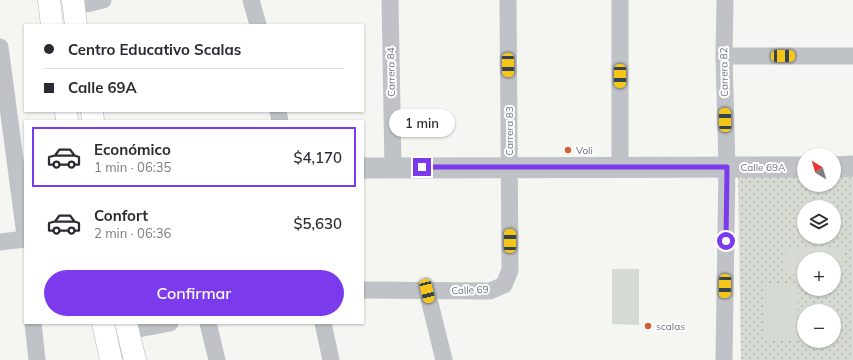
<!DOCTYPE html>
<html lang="es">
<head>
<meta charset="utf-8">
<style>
  :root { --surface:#fff; --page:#f2f2f3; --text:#2b2b33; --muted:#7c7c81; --line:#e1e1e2; --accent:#7c3aed }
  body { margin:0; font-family:Mulish,sans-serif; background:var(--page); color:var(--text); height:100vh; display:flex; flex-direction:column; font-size:15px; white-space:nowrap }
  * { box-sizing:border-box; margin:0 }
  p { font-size:13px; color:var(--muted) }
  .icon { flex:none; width:22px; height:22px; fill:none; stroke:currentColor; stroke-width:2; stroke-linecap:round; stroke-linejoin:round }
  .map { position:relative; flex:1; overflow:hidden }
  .sheet { position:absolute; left:24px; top:120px; width:340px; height:204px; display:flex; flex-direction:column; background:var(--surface); border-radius:0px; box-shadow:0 1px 3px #0004 }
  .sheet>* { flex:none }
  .top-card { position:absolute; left:24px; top:24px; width:340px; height:88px; border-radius:0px; box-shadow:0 1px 3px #0004; display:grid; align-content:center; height:88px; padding:0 20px; background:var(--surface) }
  .needle { width:26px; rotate:322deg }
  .fabs { position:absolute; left:797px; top:148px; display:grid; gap:8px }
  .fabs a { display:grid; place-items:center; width:44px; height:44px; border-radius:50%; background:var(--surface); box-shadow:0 1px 3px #0004; font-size:20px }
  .end { position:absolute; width:18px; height:18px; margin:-9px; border:5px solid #7c3aed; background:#fff; box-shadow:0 0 0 2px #fff }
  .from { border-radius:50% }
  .bubble { position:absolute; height:28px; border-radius:14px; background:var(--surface); box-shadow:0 1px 3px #0004; font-size:13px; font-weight:600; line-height:28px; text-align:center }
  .car { position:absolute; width:12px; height:24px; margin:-12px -6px; border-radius:5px; box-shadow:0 0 3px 1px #0007; background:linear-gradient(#f5c518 24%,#345 0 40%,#f5c518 0 76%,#345 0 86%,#f5c518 0) }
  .top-card b { display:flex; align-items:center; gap:14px; height:38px; font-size:15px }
  .top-card b+b { border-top:1px solid var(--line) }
  .top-card i { width:10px; height:10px; background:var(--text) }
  ul { padding:7px 0 0; list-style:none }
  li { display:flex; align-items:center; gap:12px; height:60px; margin:0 8px 6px; padding:0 12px; border:2px solid transparent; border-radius:0px }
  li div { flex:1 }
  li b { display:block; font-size:15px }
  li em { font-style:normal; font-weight:600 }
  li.current { border-color:var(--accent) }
  li>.icon { width:36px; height:36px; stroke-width:1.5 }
  .primary-button { display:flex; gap:8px; margin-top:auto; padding:8px 20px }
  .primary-button a { flex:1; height:46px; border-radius:24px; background:var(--accent); color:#fff; font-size:16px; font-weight:600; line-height:46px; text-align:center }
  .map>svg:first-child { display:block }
</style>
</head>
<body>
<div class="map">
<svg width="853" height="360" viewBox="0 0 853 360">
  <defs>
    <pattern id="park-dots" width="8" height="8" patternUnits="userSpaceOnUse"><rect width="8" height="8" fill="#d5dad2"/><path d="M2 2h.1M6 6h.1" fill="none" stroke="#b1b5b0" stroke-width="1.8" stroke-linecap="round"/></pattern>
  </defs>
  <rect width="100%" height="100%" fill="#f5f5f2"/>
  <path fill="url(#park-dots)" fill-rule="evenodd" d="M853 172V360H741L738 175 804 173V185H834V173ZM804 207H834V237H804ZM804 259H834V289H804ZM804 311H834V341H804Z"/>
  <g fill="#d5dad2">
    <polygon points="786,246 843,247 842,274 834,274 834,259 804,259 804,274 785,274"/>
    <polygon points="612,269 639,269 639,325 612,324"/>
    <polygon points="766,283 798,283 797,339 764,339"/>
  </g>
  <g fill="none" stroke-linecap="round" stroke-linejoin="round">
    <defs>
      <g id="primary">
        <polyline points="49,0 52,25"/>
        <polyline points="73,0 76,25"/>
        <polyline points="66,111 67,121"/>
        <polyline points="92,111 93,121"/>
        <polyline points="103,323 111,360"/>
        <polyline points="126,323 135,360"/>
      </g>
    </defs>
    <use href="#primary" stroke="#b3b6ba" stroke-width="23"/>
    <g stroke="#bfc2c6" stroke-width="17">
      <polyline points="251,0 258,25"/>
      <polyline points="390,0 393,167"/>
      <polyline points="620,0 620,167"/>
      <polyline points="74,7 103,0"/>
      <polyline points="0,47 25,235"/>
      <polyline points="724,56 853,56"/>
      <polyline points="278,111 280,121"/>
      <polyline points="0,242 25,239"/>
      <polyline points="363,290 490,291 504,285 510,270 508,0"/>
      <polyline points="427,291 444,360"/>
      <polyline points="33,323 37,360"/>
      <polyline points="208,323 217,360"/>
      <polyline points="323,323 331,360"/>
      <polyline points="128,331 170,323"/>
      <polyline points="724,360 727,167 724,56 725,0"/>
    </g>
    <g stroke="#bfc2c6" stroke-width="21">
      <polyline points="834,167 853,166"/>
      <polyline points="363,168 804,167"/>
    </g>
    <use href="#primary" stroke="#fff" stroke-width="22"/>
  </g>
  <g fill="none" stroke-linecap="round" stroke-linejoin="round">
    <polyline stroke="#7c3aed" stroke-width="5" points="422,167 727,167 726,241"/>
  </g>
  <g fill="#d35f34" stroke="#fff" stroke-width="1.5">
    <circle cx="568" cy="150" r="4"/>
    <circle cx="648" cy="326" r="4"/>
  </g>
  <g text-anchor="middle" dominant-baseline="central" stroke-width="4" stroke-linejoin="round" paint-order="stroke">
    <g font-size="10" fill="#677481" stroke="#fff">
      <text transform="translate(391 72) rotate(-91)">Carrera 84</text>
      <text transform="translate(724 72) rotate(-91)">Carrera 82</text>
      <text transform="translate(509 131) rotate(-90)">Carrera 83</text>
      <text x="763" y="167">Calle 69A</text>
      <text transform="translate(470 290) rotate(-2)">Calle 69</text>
    </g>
    <g font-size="10" fill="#677481" stroke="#fff" text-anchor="start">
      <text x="576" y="150">Voli</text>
      <text x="656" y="326">scalas</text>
    </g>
  </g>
</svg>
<div class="fabs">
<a><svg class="needle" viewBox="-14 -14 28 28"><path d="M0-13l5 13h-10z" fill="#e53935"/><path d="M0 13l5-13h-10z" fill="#7c7c81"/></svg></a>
<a><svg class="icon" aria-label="layers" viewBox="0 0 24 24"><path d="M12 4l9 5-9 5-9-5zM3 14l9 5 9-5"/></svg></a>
<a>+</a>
<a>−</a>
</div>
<i class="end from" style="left:726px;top:241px"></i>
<i class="end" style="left:422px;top:167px"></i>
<div class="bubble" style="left:389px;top:109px;width:66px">1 min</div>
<i class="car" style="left:783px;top:56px;rotate:90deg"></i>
<i class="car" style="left:508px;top:65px;rotate:179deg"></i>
<i class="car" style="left:620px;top:76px;rotate:180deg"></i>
<i class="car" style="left:725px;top:120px;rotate:359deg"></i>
<i class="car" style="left:510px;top:241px;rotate:0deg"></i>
<i class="car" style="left:725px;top:286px;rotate:181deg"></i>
<i class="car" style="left:427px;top:291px;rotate:166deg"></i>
<div class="top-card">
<b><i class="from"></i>Centro Educativo Scalas</b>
<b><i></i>Calle 69A</b>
</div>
<section class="sheet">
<ul>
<li class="current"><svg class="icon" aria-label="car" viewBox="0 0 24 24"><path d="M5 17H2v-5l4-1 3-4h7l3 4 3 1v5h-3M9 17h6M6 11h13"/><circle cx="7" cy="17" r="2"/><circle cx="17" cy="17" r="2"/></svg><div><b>Económico</b><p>1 min · 06:35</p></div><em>$4,170</em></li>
<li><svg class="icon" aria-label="car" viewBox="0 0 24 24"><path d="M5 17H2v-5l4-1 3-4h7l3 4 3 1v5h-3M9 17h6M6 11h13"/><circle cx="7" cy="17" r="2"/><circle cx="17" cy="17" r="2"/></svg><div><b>Confort</b><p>2 min · 06:36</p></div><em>$5,630</em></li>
</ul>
<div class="primary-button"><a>Confirmar</a></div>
</section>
</div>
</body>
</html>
